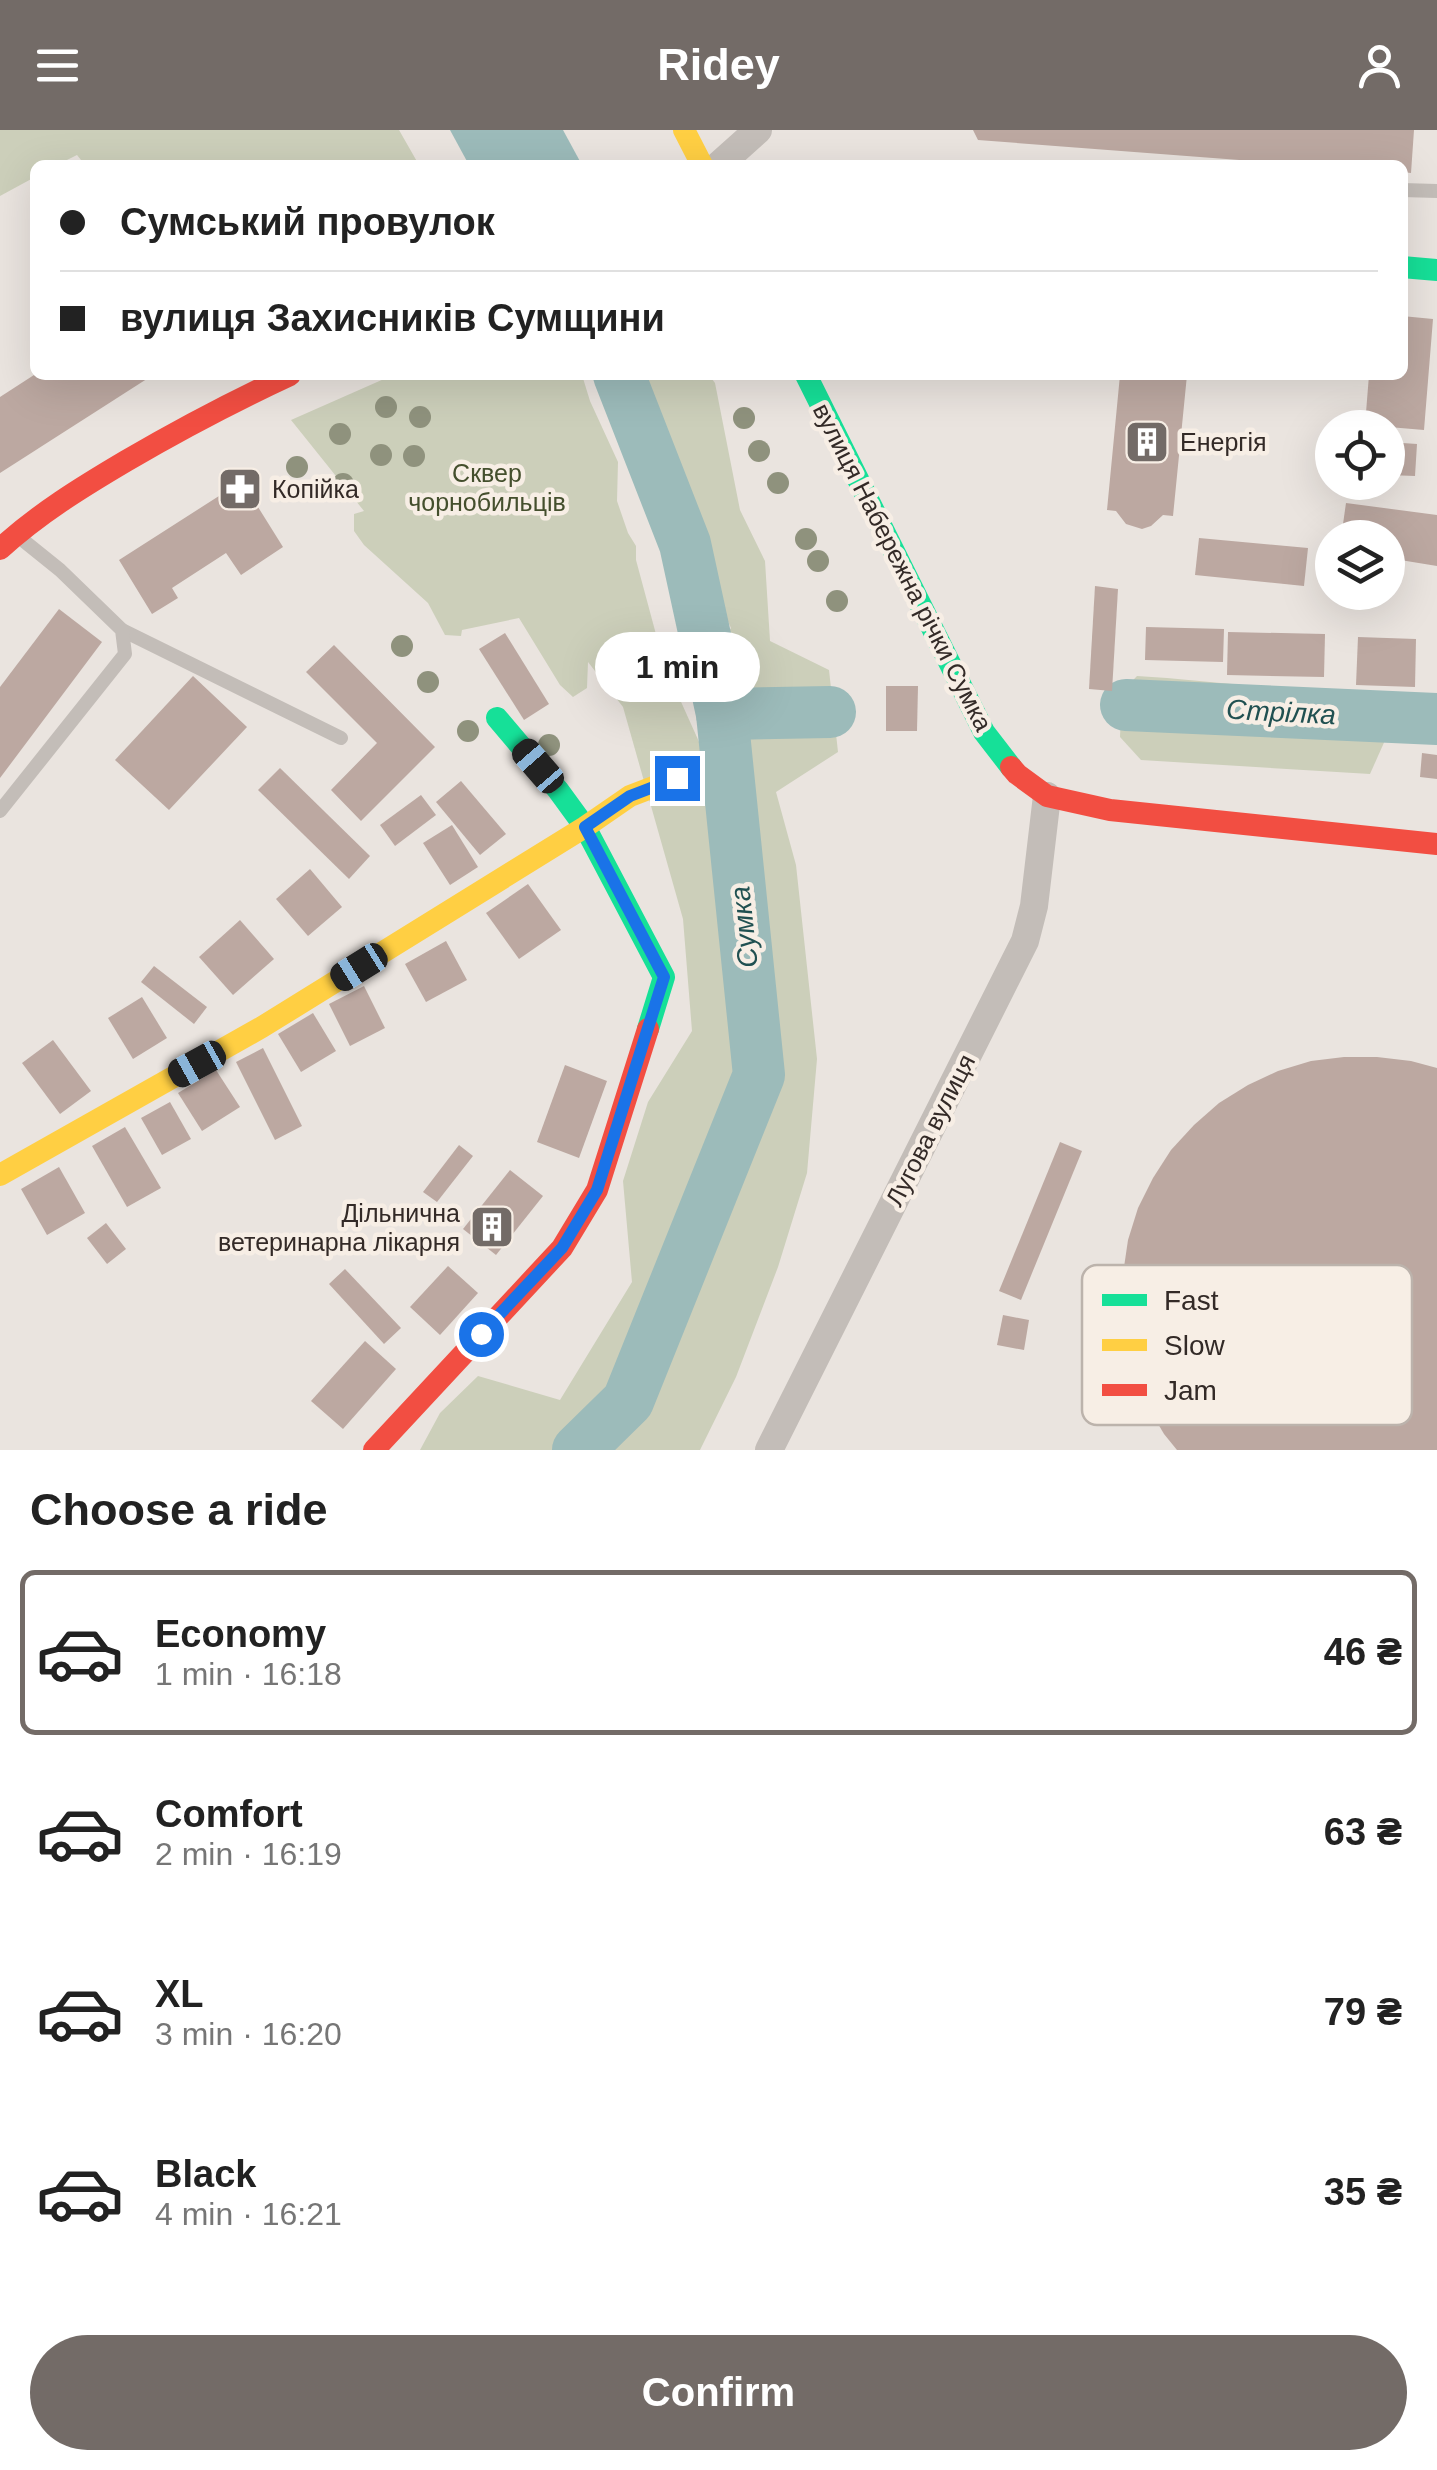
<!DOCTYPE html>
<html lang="en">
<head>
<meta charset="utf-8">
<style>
  :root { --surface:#fff; --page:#f2f2f2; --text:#222; --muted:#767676; --line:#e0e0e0; --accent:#736b67 }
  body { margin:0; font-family:Helvetica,sans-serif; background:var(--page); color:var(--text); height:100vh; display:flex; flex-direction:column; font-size:38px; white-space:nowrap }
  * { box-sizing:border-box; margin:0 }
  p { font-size:32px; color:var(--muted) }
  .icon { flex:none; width:55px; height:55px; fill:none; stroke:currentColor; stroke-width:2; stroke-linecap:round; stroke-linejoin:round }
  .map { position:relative; height:1320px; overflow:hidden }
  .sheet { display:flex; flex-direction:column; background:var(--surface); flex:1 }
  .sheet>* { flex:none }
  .guide { position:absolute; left:30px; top:30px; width:1378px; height:220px; border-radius:15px; box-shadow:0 10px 40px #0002; display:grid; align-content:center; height:220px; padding:0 30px; background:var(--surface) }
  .tools { position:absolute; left:1315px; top:280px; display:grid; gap:20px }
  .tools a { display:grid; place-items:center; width:90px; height:90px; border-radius:50%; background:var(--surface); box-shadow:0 10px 40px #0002; font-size:50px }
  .end { position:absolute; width:45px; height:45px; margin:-22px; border:12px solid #1a73e8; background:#fff; box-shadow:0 0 0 5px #fff }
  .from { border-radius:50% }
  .bubble { position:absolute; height:70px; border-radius:35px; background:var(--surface); box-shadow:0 10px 40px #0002; font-size:32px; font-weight:800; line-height:70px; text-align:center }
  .car { position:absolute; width:30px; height:60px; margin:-30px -15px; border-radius:12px; box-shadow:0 0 8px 2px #0007; background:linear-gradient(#222 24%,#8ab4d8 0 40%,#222 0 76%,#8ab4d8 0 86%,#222 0) }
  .guide b { display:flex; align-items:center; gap:35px; height:95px; font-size:38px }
  .guide b+b { border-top:2px solid var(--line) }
  .guide i { width:25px; height:25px; background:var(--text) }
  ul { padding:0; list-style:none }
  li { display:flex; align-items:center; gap:30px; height:165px; margin:0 20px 15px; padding:0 10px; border:5px solid transparent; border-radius:15px }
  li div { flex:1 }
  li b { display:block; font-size:38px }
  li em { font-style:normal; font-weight:800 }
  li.active { border-color:var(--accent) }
  li>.icon { width:90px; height:90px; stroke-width:1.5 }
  h2 { padding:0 30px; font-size:45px; line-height:120px }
  .cta { display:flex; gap:20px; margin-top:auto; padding:20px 30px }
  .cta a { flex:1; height:115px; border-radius:60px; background:var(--accent); color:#fff; font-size:40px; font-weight:800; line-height:115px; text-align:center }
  header { display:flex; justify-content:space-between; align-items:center; height:130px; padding:0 30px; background:var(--accent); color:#fff; font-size:45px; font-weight:800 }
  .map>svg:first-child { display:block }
</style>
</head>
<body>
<header><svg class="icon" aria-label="menu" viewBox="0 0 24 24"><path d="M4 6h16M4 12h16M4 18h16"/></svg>Ridey<svg class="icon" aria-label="person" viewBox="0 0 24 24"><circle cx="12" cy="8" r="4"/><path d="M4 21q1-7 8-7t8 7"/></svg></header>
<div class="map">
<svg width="1437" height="1320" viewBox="0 0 1437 1320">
  <rect width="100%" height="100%" fill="#eae4df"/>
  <g fill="#cccfba">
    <polygon points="0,0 399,0 419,35 85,35 77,25 57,35 35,35 35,47 0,66"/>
    <polygon points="393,245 582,245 590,271 618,332 617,371 628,403 636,416 636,430 664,534 709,634 718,568 707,536 731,498 692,415 690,371 616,245 709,245 715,253 740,380 765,431 770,511 829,540 838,622 776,662 796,735 817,929 807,1043 778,1137 736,1247 700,1320 420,1320 440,1283 478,1246 560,1270 632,1152 623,1051 648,972 692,901 683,789 623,577 588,532 587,558 573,567 560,555 519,488 462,500 461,506 445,505 428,473 364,415 354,401 354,384 364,381 291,290"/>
    <polygon points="1137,546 1167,548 1403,570 1370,644 1141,630 1120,607 1122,562"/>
  </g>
  <polygon fill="#9cbbba" points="450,0 563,0 582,35 469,35"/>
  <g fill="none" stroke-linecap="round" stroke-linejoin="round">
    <g stroke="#9cbbba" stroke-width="52">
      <polyline points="1126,575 1437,589"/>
      <polyline points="722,584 830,582"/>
      <polyline points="578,1320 628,1271 759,945 722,584 685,414 619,245"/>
    </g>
  </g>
  <g fill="#bca8a1">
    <polygon points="973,0 1414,0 1411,43 1402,42 1402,35 1303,35 978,10"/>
    <polygon points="1402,186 1433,189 1424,300 1365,295 1369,245 1402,245"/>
    <polygon points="34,245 153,245 0,343 0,267"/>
    <polygon points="1120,245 1187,245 1173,386 1163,385 1151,396 1142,399 1126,394 1116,381 1107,380"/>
    <polygon points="1388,312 1417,314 1415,346 1388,345"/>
    <polygon points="233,357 248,361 283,417 241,445 226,423 172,458 178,468 152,484 119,430"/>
    <polygon points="1346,373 1437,385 1437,436 1388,428 1388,408 1341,408"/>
    <polygon points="1199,408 1308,418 1304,456 1195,445"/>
    <polygon points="1095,456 1118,459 1112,561 1089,559"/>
    <polygon points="59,479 102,512 0,648 0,557"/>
    <polygon points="1146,497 1224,499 1223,532 1145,530"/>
    <polygon points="1228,502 1325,504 1324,547 1227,545"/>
    <polygon points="505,503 549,574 524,590 479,519"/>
    <polygon points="1358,507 1416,509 1415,557 1356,555"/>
    <polygon points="334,515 435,617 361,691 331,660 377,613 306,542"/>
    <polygon points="193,546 247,597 169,680 115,630"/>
    <polygon points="886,556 918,556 917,601 886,601"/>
    <polygon points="1422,623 1437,625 1437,649 1420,647"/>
    <polygon points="280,638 370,726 349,749 258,660"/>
    <polygon points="461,651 506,704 480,725 436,672"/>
    <polygon points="421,665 436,685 395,716 380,695"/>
    <polygon points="452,695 478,737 450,755 423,713"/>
    <polygon points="310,739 342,777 308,806 276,769"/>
    <polygon points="528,754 561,800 519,829 486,783"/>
    <polygon points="240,790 274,829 233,865 199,827"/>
    <polygon points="446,811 467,850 426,872 405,834"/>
    <polygon points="154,836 207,877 194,894 141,852"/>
    <polygon points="364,856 385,898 350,916 329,874"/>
    <polygon points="142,867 167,908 133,929 108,888"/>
    <polygon points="313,883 336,921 301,942 278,904"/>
    <polygon points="53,910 91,961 60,984 22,933"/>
    <polygon points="263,918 302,996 275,1010 236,932"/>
    <polygon points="1344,927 1377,927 1411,931 1437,938 1437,1320 1177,1320 1164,1304 1147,1275 1134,1243 1125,1211 1122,1177 1123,1144 1128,1110 1138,1078 1153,1048 1171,1020 1194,995 1219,973 1248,955 1278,941 1311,931"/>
    <polygon points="565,935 607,951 579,1028 537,1012"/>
    <polygon points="216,940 240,977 202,1001 178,963"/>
    <polygon points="170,972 191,1009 162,1025 141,988"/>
    <polygon points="125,997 161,1058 127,1077 92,1016"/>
    <polygon points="1060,1012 1082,1021 1021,1170 999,1161"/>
    <polygon points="459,1015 473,1026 437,1072 423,1062"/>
    <polygon points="59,1037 85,1083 47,1105 21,1059"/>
    <polygon points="510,1040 543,1066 496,1125 463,1099"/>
    <polygon points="106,1093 126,1119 107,1134 87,1108"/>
    <polygon points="448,1136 478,1163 440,1205 410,1177"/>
    <polygon points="345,1139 401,1198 384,1214 329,1154"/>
    <polygon points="1003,1185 1029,1190 1024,1220 997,1215"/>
    <polygon points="365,1211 396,1239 343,1299 311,1271"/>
  </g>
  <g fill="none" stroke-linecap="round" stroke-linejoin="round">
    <g stroke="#c3bdb8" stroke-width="14">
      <polyline points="1402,60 1437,61"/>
      <polyline points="122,500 341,608"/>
      <polyline points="0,681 125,524 122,500 60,440 19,407"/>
    </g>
    <g stroke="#c3bdb8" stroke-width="28">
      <polyline points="719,35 758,0"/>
      <polyline points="769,1320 1025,811 1034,776 1047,666"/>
    </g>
    <g stroke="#16e098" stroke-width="22">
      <polyline points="1402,137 1437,140"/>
      <polyline points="806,245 984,602 1011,637"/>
      <polyline points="497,588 558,660 585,697 664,847 648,899"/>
    </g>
    <g stroke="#ffcf43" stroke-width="22">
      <polyline points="684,0 702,35"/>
      <polyline points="0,1045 262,897 585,697 630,666 677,648"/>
    </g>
    <g stroke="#f24e42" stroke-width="22">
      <path d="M0 419C38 384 82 357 126 331 179 300 234 271 290 245"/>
      <polyline points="1011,637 1017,644 1047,666 1110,680 1437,714"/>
      <polyline points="374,1320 562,1118 597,1060 648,899"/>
    </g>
  </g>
  <g fill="#8f927d">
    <circle cx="386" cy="277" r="11"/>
    <circle cx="420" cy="287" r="11"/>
    <circle cx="744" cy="288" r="11"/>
    <circle cx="340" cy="304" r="11"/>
    <circle cx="759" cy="321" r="11"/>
    <circle cx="381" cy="325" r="11"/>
    <circle cx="414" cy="326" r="11"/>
    <circle cx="297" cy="337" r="11"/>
    <circle cx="778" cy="353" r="11"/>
    <circle cx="343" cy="354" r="11"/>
    <circle cx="806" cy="409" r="11"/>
    <circle cx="818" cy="431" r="11"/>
    <circle cx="837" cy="471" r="11"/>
    <circle cx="402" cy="516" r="11"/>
    <circle cx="428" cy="552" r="11"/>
    <circle cx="468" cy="601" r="11"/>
    <circle cx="549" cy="615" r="11"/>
  </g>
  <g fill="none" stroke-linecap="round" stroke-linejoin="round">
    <polyline stroke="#1a73e8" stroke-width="12" points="481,1204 562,1118 597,1060 664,847 585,697 630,666 677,648"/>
  </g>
  <defs>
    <symbol id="building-square" viewBox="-11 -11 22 22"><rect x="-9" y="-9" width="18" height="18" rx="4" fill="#736b67" stroke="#f7eee5"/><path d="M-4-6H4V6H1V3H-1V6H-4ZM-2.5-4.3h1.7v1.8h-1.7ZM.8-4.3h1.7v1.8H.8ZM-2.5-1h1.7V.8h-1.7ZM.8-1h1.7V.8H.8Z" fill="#fff"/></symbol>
    <symbol id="pharmacy-square" viewBox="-11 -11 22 22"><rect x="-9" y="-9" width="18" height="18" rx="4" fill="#736b67" stroke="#f7eee5"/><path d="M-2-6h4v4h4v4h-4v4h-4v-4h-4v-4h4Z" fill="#fff"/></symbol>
  </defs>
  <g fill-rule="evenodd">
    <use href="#building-square" x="1122" y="287" width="50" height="50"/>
    <use href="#pharmacy-square" x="215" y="334" width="50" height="50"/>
    <use href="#building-square" x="467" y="1072" width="50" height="50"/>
  </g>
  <g text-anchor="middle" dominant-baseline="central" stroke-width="9" stroke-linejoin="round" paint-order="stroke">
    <g font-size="25" fill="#332a27" stroke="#f7eee5" text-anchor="start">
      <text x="1180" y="312">Енергія</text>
      <text x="272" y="359">Копійка</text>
      <text x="460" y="1083" text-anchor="end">Дільнична<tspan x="460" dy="29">ветеринарна лікарня</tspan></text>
    </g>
    <g font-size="25" fill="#444f2d" stroke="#f7eee5">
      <text x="487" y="343">Сквер<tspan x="487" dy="29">чорнобильців</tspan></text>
    </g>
    <g font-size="25" fill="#332a27" stroke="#f7eee5">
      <text transform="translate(903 437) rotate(63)">вулиця Набережна річки Сумка</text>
      <text transform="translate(930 1000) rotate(-63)">Лугова вулиця</text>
    </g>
    <g font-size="28" font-style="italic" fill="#205051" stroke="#f7eee5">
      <text transform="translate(1281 582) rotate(3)">Стрілка</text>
      <text transform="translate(744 797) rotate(-96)">Сумка</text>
    </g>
  </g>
  <rect x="1082" y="1135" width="330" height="160" rx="15" fill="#f7eee5" stroke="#bcb3ac" stroke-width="2.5"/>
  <rect x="1102" y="1164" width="45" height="12" fill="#16e098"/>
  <rect x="1102" y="1209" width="45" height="12" fill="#ffcf43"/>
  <rect x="1102" y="1254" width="45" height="12" fill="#f24e42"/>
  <g font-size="28" fill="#332a27">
    <text x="1164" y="1180">Fast</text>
    <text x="1164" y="1225">Slow</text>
    <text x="1164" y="1270">Jam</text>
  </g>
</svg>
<div class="tools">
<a><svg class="icon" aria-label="locate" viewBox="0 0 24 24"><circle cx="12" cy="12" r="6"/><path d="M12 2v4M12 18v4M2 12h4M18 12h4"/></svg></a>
<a><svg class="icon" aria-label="layers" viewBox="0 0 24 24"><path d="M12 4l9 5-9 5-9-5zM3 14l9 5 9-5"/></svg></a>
</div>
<i class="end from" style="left:481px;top:1204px"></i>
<i class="end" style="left:677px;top:648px"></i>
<div class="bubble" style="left:595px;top:502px;width:165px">1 min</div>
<i class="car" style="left:538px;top:636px;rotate:319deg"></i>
<i class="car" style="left:359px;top:837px;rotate:238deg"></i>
<i class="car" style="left:197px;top:934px;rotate:241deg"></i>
<div class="guide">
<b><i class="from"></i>Сумський провулок</b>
<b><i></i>вулиця Захисників Сумщини</b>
</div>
</div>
<section class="sheet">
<h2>Choose a ride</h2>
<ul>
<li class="active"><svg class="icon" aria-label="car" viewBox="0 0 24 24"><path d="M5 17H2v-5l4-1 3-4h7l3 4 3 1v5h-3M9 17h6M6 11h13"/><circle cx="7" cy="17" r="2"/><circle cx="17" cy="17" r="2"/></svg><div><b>Economy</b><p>1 min · 16:18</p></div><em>46 ₴</em></li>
<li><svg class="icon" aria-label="car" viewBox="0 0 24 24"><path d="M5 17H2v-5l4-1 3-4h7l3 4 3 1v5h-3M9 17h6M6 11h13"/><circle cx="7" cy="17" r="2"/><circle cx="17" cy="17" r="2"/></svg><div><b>Comfort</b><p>2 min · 16:19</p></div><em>63 ₴</em></li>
<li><svg class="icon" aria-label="car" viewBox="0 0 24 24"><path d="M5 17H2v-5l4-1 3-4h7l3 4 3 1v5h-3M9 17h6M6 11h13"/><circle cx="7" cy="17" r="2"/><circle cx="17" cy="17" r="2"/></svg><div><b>XL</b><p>3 min · 16:20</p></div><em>79 ₴</em></li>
<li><svg class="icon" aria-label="car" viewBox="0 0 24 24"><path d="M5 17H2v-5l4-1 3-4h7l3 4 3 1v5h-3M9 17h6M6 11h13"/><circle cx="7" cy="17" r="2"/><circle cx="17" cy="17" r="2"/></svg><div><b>Black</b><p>4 min · 16:21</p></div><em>35 ₴</em></li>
</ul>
<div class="cta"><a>Confirm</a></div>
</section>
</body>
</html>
